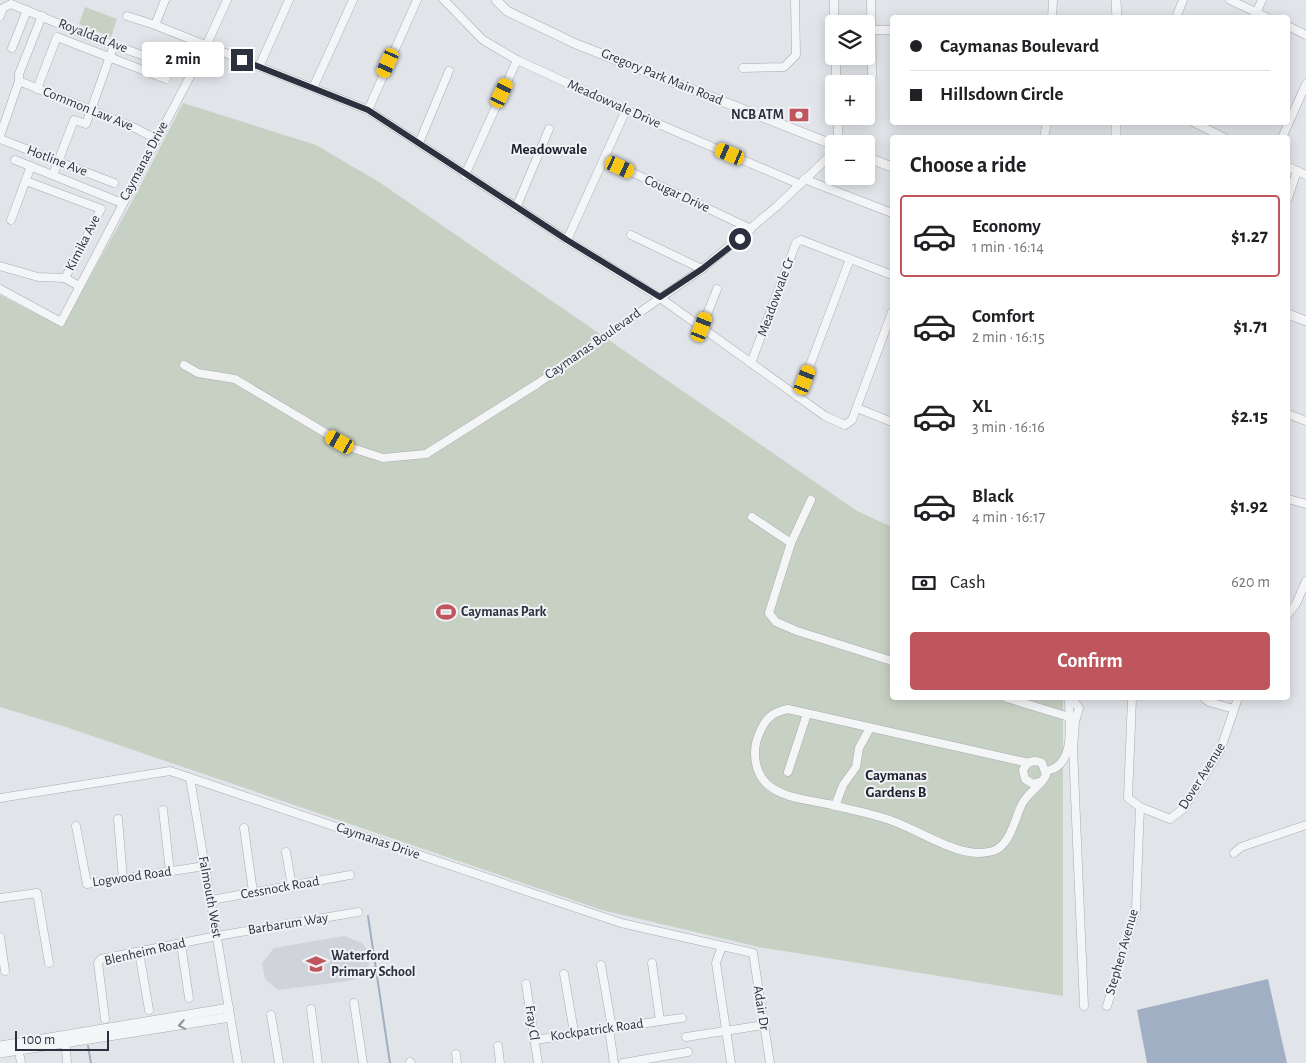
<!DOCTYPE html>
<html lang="en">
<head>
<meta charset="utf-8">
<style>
  :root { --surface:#fff; --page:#f2f2f2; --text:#202124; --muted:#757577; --line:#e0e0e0; --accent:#bf555d }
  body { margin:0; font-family:"Alegreya Sans",sans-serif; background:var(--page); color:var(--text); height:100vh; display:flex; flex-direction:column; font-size:19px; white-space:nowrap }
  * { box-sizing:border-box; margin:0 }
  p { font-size:16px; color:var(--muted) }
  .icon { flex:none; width:28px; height:28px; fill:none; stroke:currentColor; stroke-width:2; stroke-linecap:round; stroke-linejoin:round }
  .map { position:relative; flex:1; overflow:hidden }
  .panel { position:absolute; left:890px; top:135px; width:400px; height:565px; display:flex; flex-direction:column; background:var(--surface); border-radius:5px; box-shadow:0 2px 12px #0003 }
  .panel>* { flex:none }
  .hud { position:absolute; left:890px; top:15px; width:400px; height:110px; border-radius:5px; box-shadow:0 2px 12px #0003; display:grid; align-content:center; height:110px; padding:0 20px; background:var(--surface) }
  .controls { position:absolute; left:825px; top:15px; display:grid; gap:10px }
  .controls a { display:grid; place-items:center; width:50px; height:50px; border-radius:5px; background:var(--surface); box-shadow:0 2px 12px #0003; font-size:25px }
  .scale { position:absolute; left:15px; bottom:12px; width:94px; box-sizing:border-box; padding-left:5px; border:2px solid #2b313e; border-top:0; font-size:14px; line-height:18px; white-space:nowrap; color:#2b313e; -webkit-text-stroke:4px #f1f2f6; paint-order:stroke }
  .end { position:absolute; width:22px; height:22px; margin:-11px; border:6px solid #2b313e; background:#fff; box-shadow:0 0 0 2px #fff }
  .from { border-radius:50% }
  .bubble { position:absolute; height:35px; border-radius:5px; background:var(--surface); box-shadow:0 2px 12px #0003; font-size:16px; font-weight:700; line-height:35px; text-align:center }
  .car { position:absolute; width:15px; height:30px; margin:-15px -8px; border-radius:6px; box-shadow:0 0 4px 1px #0007; background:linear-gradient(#f5c518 24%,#345 0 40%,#f5c518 0 76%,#345 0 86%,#f5c518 0) }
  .hud b { display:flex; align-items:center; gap:18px; height:48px; font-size:19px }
  .hud b+b { border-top:1px solid var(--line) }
  .hud i { width:12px; height:12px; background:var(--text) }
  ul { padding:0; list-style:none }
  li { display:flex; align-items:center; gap:15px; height:82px; margin:0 10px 8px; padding:0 10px; border:2px solid transparent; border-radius:5px }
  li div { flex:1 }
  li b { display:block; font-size:19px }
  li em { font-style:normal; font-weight:700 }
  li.selected { border-color:var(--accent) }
  li>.icon { width:45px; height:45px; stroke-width:1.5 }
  h2 { padding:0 20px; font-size:22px; line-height:60px }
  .pay { display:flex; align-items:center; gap:12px; height:55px; padding:0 20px; font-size:19px }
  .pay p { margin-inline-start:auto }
  .action { display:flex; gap:10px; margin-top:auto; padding:10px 20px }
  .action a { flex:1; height:58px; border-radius:5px; background:var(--accent); color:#fff; font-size:20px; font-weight:700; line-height:58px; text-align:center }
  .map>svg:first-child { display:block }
</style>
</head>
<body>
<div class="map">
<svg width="1306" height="1063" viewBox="0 0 1306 1063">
  <rect width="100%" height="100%" fill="#e1e4e8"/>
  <polygon fill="#d0d3da" points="344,936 362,943 368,951 369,964 361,976 349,981 278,990 265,979 262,963 274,948"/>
  <g fill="#c6d1c3">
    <polygon points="85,7 117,19 111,37 79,24"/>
    <polygon points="183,103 316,145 379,182 857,511 892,527 892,698 1063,698 1063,996 759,947 602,910 66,727 0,707 0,295 62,327 134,198"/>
  </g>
  <polygon fill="#a0afc4" points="1268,979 1287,1063 1147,1063 1137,1010"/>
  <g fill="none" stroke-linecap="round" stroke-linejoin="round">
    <g stroke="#a0afc4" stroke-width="2">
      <polyline points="368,916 390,1063"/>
      <polyline points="88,1046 91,1063"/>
    </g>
    <defs>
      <g id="minor">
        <polyline points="444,0 483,40 517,60 626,110 799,184"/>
        <polyline points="834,0 834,24"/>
        <polyline points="871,0 872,76"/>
        <polyline points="1230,0 1268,18"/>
        <polyline points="0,16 3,8 11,4 86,35 192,73"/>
        <polyline points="127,16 155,25 368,110 567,240 659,297 825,416 845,425 852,420 892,312"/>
        <polyline points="1052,18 1053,0"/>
        <polyline points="1176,18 1183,0"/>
        <polyline points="1254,18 1262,0"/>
        <polyline points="155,25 165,0"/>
        <polyline points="1288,26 1306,35"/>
        <polyline points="871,30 892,30"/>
        <polyline points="12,48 27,10"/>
        <polyline points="836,56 836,84"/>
        <polyline points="259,67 289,0"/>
        <polyline points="743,68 784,67 796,55 795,0"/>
        <polyline points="19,81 135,128 156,139"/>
        <polyline points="313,88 353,0"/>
        <polyline points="37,89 57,37 166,79"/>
        <polyline points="368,110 417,0"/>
        <polyline points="838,116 838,144"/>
        <polyline points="1193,122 1225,138"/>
        <polyline points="0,136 19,81 19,74 42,16"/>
        <polyline points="1044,138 1047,122"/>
        <polyline points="1282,138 1306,84"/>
        <polyline points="0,139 114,183"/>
        <polyline points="419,143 449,71"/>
        <polyline points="604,159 751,229"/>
        <polyline points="15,160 122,203"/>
        <polyline points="1288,167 1306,175"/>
        <polyline points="53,175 74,120 86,124 114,45"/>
        <polyline points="465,175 517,60"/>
        <polyline points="804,179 892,213"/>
        <polyline points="26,181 101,209 65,278"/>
        <polyline points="1288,198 1297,171"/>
        <polyline points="516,208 549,129"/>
        <polyline points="11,220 31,166"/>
        <polyline points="631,235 702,269"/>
        <polyline points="567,240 626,110"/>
        <polyline points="0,266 38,277 65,278 79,286"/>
        <polyline points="0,289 61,322 206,46 227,0"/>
        <polyline points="702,327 717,289"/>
        <polyline points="751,363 796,243 801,240 892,275"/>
        <polyline points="184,365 198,373 235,379 349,447 383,458 426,454 537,384 702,269 776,207 834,152"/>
        <polyline points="798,397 850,259"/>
        <polyline points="857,408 892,422"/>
        <polyline points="1288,414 1306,421"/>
        <polyline points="1288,499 1306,504"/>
        <polyline points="752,517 791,543 769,613 776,622 797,631 892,661"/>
        <polyline points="791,543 811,500"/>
        <polyline points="1288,614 1296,604 1306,581"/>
        <polyline points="1007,698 1069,717"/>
        <polyline points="1071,698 1079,708 1075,722 1073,748 1084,1006"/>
        <polyline points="1132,698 1128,798 1140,807 1170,819 1183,809 1220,751 1238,698"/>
        <polyline points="1204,698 1209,702 1234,709"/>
        <path d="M1029 763 788 709C772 712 765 719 759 734 752 750 754 772 767 784 782 798 808 800 828 804 848 809 870 813 890 820 920 830 961 861 993 851 1010 846 1015 818 1022 804 1028 792 1041 786 1046 775L1042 763C1033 759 1027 762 1023 770L1025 779 1033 784 1042 781"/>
        <path d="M1046 771C1077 766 1069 722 1069 698"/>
        <polyline points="788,772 807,714"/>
        <polyline points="190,778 238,1063"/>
        <polyline points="0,798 170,771 621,923 753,953 770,1063"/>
        <polyline points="835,806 843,785 856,767 859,748 870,728"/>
        <polyline points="163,810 170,872"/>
        <polyline points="118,819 123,879"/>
        <polyline points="76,826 87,884 205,866"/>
        <polyline points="244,828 253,892"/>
        <polyline points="286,852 292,887"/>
        <polyline points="1234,853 1241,847 1306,825"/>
        <polyline points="0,898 37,893 49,963"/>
        <polyline points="211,900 350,875"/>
        <polyline points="0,937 5,971"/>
        <polyline points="181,944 189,998"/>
        <polyline points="722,946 716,963 731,1063"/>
        <polyline points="139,952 149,1010"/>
        <polyline points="601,965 612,1028"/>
        <polyline points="564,974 574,1032"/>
        <polyline points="526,984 538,1063"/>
        <polyline points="354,1003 363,1063"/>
        <polyline points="1107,1006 1136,909 1140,807"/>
        <polyline points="311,1009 318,1063"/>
        <polyline points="271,1015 279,1063"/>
        <polyline points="105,1019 98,963 101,959 217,936 358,912"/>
        <polyline points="660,1021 682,1018"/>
        <polyline points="609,1029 614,1063"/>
        <polyline points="686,1037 764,1025"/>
        <polyline points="535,1040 660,1021 652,963"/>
        <polyline points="498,1046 500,1063"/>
        <polyline points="66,1049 67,1063"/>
        <polyline points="456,1054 457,1063"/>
        <polyline points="20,1057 21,1063"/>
        <polyline points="410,1062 411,1063"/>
        <polyline points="623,1063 688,1052"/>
      </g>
      <g id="tertiary">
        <polyline points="496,0 507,11 576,44 834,145"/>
        <polyline points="1116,0 1117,18"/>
        <polyline points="1116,138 1116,122"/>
        <polyline points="866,157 892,167"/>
        <polyline points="1288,314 1306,321"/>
        <polyline points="0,1046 229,1008"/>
        <polyline points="0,1053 230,1017"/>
      </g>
    </defs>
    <use href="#minor" stroke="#a7abb2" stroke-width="9"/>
    <use href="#tertiary" stroke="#a7abb2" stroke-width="10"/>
    <use href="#minor" stroke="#f4f5f7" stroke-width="8"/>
    <use href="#tertiary" stroke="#f4f5f7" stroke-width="9"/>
  </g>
  <defs><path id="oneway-chevron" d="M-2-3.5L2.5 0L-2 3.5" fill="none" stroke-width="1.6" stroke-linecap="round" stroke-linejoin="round" transform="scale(1.25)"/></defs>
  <use stroke="#90939a" href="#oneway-chevron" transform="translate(182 1025) rotate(170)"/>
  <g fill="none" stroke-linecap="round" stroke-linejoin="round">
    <polyline stroke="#2b313e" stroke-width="6" points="242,60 368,110 567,240 660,297 702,269 740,239"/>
  </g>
  <defs>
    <symbol id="bank-bare" viewBox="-9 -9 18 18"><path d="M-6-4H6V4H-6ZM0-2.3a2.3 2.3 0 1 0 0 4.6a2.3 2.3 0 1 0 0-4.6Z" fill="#bf555d" stroke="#f1f2f6" stroke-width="2.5" paint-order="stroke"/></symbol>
    <symbol id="stadium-bare" viewBox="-9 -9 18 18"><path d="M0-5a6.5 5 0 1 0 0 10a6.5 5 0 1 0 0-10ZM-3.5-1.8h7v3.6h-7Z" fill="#bf555d" stroke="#f1f2f6" stroke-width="2.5" paint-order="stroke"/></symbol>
    <symbol id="school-bare" viewBox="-9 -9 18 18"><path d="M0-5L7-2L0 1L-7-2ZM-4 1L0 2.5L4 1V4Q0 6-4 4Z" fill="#bf555d" stroke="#f1f2f6" stroke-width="2.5" paint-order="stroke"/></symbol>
  </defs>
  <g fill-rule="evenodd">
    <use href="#bank-bare" x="785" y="101" width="28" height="28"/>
    <use href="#stadium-bare" x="432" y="598" width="28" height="28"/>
    <use href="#school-bare" x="302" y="950" width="28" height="28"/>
  </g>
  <g text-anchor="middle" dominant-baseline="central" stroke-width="4" stroke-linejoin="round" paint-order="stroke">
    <g font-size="14" fill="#2b313e" stroke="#f1f2f6">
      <text transform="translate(93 36) rotate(21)">Royaldad Ave</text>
      <text transform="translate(662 77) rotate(22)">Gregory Park Main Road</text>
      <text transform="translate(614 104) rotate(24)">Meadowvale Drive</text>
      <text transform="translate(88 109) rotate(22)">Common Law Ave</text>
      <text transform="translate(57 161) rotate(21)">Hotline Ave</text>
      <text transform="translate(144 161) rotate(-62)">Caymanas Drive</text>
      <text transform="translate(677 194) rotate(25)">Cougar Drive</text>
      <text transform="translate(83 243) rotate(-63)">Kimika Ave</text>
      <text transform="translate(776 297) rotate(-70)">Meadowvale Cr</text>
      <text transform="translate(593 344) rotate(-35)">Caymanas Boulevard</text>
      <text transform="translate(1202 776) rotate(-58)">Dover Avenue</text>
      <text transform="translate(378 841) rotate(19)">Caymanas Drive</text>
      <text transform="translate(132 877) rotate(-8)">Logwood Road</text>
      <text transform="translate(280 888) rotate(-10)">Cessnock Road</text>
      <text transform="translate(210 897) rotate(80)">Falmouth West</text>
      <text transform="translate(288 924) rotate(-9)">Barbarum Way</text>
      <text transform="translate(145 952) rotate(-13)">Blenheim Road</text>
      <text transform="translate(1122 952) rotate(-74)">Stephen Avenue</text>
      <text transform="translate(761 1008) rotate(81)">Adair Dr</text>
      <text transform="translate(532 1023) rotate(82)">Fray Cl</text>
      <text transform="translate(597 1030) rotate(-8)">Kockpatrick Road</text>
    </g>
    <g font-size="14" font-weight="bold" fill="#2b313e" stroke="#f1f2f6" text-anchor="start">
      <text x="784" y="115" text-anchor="end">NCB ATM</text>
      <text x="461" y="612">Caymanas Park</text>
      <text x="331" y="956">Waterford<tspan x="331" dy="16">Primary School</tspan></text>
    </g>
    <g font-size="15" font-weight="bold" fill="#1e222f" stroke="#f1f2f6">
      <text x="549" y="149">Meadowvale</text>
      <text x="896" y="775">Caymanas<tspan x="896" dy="17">Gardens B</tspan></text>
    </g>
  </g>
</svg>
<div class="controls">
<a><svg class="icon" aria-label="layers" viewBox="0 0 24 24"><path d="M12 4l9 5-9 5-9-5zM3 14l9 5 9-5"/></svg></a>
<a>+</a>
<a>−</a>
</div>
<div class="scale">100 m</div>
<i class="end from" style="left:740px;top:239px"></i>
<i class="end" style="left:242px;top:60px"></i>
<div class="bubble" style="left:142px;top:42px;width:82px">2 min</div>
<i class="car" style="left:388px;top:63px;rotate:204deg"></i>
<i class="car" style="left:502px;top:93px;rotate:25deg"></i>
<i class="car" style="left:730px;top:154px;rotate:293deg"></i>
<i class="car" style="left:620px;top:167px;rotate:115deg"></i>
<i class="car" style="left:702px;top:327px;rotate:21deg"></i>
<i class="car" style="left:805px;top:380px;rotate:21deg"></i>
<i class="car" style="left:340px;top:442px;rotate:299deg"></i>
<div class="hud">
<b><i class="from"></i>Caymanas Boulevard</b>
<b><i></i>Hillsdown Circle</b>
</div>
<section class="panel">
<h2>Choose a ride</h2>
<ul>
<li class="selected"><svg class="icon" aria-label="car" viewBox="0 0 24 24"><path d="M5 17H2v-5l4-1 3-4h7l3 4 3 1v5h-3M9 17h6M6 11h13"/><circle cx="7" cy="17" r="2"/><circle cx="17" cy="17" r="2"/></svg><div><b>Economy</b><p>1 min · 16:14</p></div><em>$1.27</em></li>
<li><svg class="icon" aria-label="car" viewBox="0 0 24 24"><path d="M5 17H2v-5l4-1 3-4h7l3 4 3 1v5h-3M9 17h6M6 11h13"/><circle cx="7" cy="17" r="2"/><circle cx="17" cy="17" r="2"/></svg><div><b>Comfort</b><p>2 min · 16:15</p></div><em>$1.71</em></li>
<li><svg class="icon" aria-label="car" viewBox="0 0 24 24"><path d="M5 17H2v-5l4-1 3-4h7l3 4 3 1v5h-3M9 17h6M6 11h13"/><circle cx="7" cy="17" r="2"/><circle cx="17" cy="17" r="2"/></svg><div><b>XL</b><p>3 min · 16:16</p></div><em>$2.15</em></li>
<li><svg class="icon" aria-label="car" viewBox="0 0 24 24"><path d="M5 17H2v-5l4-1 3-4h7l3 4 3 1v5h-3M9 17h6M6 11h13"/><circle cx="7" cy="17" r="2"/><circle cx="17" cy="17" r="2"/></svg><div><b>Black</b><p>4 min · 16:17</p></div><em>$1.92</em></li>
</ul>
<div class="pay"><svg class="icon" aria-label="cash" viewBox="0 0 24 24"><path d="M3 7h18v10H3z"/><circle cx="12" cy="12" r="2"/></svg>Cash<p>620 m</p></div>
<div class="action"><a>Confirm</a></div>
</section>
</div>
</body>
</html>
